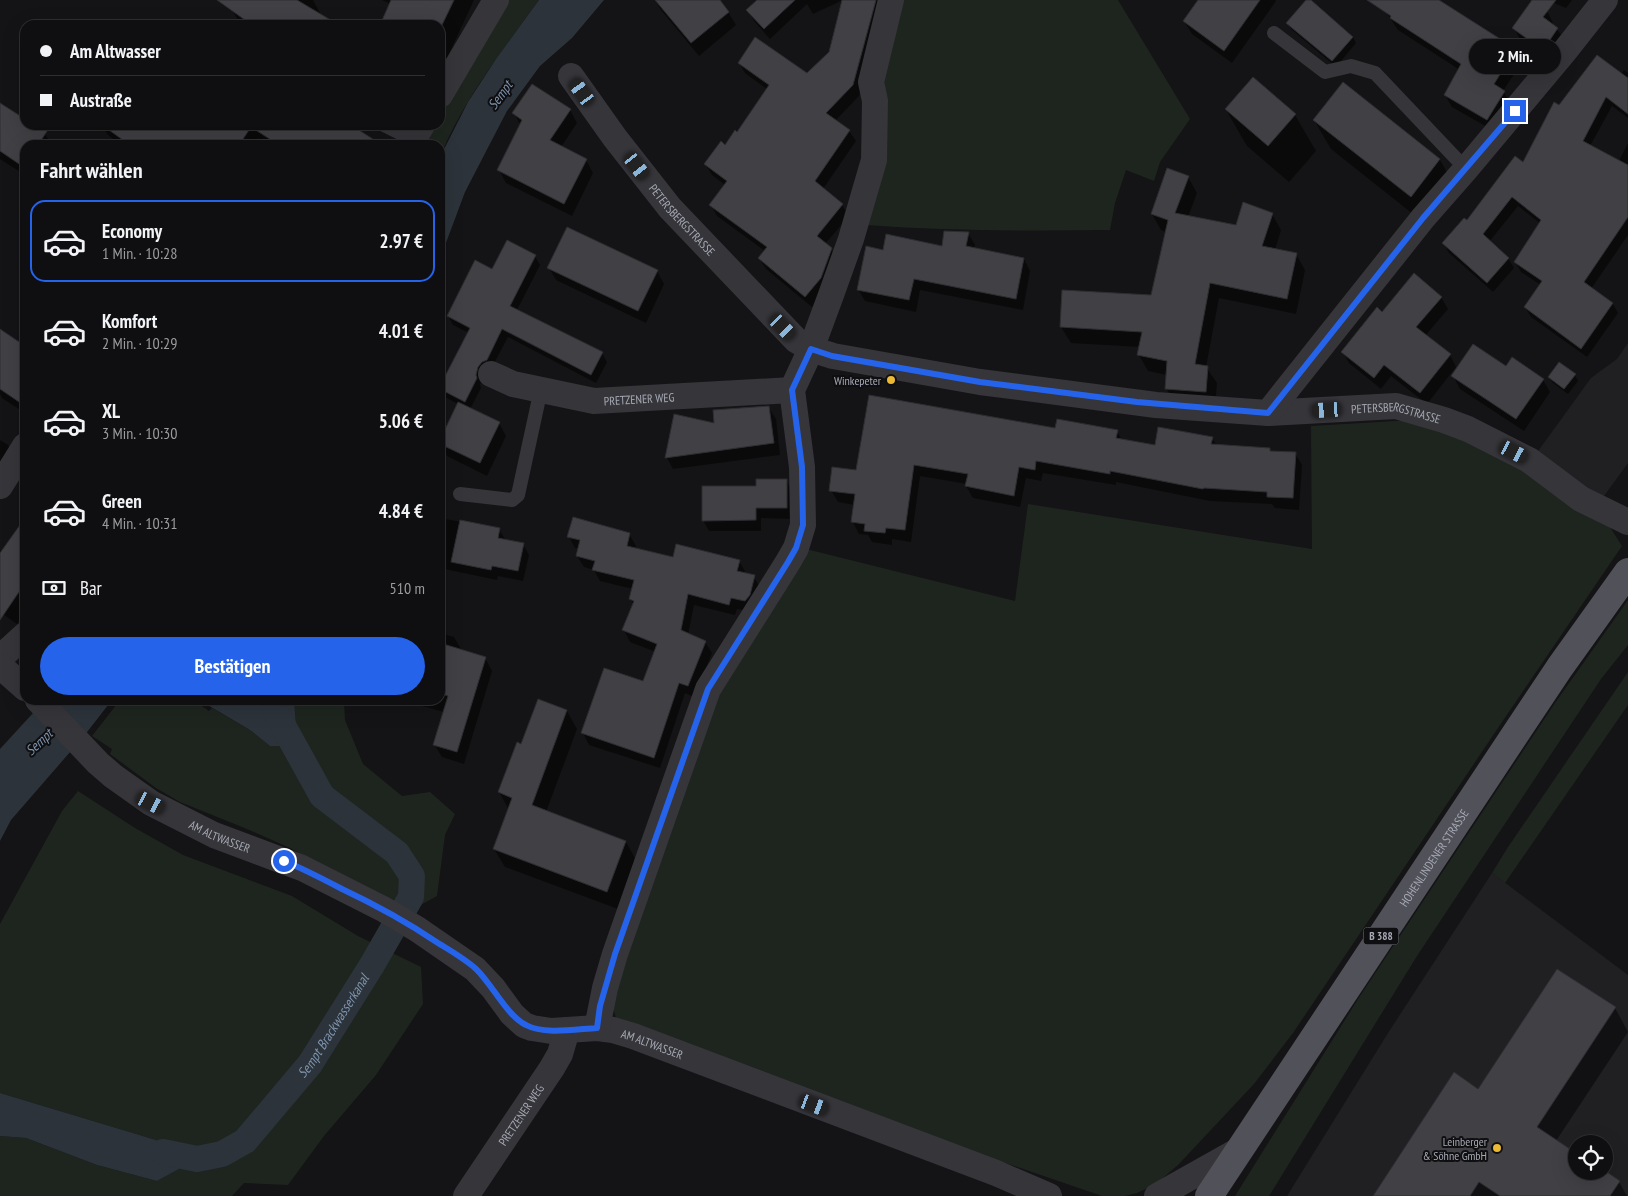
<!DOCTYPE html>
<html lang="de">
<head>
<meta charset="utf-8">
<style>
  :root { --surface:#0f0e10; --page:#1d1c1e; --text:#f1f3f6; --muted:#9b9c9f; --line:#2f2e30; --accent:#2563eb }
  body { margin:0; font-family:"PT Sans Narrow",sans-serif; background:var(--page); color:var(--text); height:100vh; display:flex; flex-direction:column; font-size:19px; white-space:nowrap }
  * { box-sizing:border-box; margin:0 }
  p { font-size:16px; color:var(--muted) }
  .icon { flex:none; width:28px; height:28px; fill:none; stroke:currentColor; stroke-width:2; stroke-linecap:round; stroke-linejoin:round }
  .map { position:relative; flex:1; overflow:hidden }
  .details { position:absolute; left:20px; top:140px; width:425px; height:565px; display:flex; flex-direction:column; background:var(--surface); border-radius:15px; box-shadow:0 5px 20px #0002,0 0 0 1px var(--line) }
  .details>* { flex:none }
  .guide { position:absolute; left:20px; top:20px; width:425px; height:110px; border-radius:15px; box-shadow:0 5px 20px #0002,0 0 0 1px var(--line); display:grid; align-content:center; height:110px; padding:0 20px; background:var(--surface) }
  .tools { position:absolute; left:1568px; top:1135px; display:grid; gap:10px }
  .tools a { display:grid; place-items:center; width:45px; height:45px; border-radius:50%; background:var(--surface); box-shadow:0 5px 20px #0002,0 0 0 1px var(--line); font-size:25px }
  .end { position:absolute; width:22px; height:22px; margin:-11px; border:6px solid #2563eb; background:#fff; box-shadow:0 0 0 2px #fff }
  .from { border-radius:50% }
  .bubble { position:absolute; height:35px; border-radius:18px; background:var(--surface); box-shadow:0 5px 20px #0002,0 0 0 1px var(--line); font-size:16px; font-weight:800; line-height:35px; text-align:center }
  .car { position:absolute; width:15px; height:30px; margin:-15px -8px; border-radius:6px; box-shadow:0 0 4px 1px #0007; background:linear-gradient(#222 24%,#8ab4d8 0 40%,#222 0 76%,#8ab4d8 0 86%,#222 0) }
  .guide b { display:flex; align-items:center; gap:18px; height:48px; font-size:19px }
  .guide b+b { border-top:1px solid var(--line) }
  .guide i { width:12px; height:12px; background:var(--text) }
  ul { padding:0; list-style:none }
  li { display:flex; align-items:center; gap:15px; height:82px; margin:0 10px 8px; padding:0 10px; border:2px solid transparent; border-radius:15px }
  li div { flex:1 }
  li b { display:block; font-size:19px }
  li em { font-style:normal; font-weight:800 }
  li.active { border-color:var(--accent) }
  li>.icon { width:45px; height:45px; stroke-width:1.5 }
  h2 { padding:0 20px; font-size:22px; line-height:60px }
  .pay { display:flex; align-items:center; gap:12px; height:55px; padding:0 20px; font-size:19px }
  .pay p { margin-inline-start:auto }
  .button { display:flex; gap:10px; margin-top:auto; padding:10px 20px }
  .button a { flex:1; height:58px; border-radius:30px; background:var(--accent); color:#fff; font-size:20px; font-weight:800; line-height:58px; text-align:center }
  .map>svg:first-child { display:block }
</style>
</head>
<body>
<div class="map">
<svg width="1628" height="1196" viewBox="0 0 1628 1196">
  <rect width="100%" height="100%" fill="#141315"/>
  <g fill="#201f22" fill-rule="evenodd">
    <polygon points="1628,343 1628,463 1604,496 1589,493 1536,454 1591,378 1617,359"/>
    <path d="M1492 873 1628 975V1196H1287L1388 1033ZM1576 1144H1604V1171H1576Z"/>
  </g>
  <g fill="#1e251f">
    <path d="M507 0H539C503 50 463 100 440 157V145H419L431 125H440V110Z"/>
    <path d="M897 0H1118L1190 119 1160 162 1154 181 1126 170 1115 203 1110 230C1029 231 948 231 866 225L879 76Z"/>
    <polygon points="1413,420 1449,433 1515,464 1610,527 1622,546 1500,725 1293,1033 1254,1084 1178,1165 1156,1184 1137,1193 1125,1196 1102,1196 871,1117 616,1018 612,1005 706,713 806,549 1015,601 1028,504 1312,549 1311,426"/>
    <polygon points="1628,600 1628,645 1601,679 1417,956 1269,1196 1235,1196 1358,999 1555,703"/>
    <polygon points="1628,672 1628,705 1505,883 1492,873 1508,847"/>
    <polygon points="120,700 193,700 209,711 212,708 250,730 270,746 287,746 296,724 294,700 344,700 345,720 363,764 402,796 430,792 455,814 445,835 437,896 417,907 364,890 336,873 290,848 247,829 180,802 156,788 110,754 112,749 92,736"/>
    <polygon points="78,791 135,828 183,855 292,896 358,936 421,967 423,1004 376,1075 324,1136 288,1185 244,1183 232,1196 0,1196 0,1136 26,1138 97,1165 157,1181 196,1159 176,1146 0,1093 0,924 62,811"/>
  </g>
  <g fill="#2c333a">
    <polygon points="539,0 604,0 572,38 540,66 507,111 465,192 440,259 440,157 468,102 496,59"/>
    <polygon points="45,700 112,700 84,736 11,820 0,841 0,749"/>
    <polygon points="199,700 294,700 296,724 287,746 270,746 250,730"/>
    <polygon points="0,1093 176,1146 197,1159 157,1181 97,1165 26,1138 0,1136"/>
  </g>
  <g fill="#0007">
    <polygon points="239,0 313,0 321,15 336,25 241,25 232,10"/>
    <polygon points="382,0 474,0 447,58 440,55 440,25 381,25 391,4"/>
    <polygon points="655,0 718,0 728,12 736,25 699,56 661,10"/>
    <polygon points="759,0 843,0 813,14 807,4 770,39 754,21 748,10"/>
    <polygon points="847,0 880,0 882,7 859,96 835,121 849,131 856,141 823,189 842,205 849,216 825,244 831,249 837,260 827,289 812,307 766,269 759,258 765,251 717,216 711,205 725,185 712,175 706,165 737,133 768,90 745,73 739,63 808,75 830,53"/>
    <polygon points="1199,0 1275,0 1276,1 1232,63 1192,34 1184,21"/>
    <polygon points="1307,0 1309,0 1353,37 1356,43 1336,67 1291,29 1287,23"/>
    <polygon points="1394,0 1438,0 1515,50 1522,62 1503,91 1511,104 1494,131 1452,107 1445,95 1460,70 1398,30 1386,12"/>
    <polygon points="1547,0 1572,0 1566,8"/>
    <polygon points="1547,11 1553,23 1552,25 1557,29 1564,40 1549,60 1520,39 1514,28"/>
    <polygon points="353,20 362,25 350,25"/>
    <polygon points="1624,70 1628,73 1628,118 1612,106 1590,146 1619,161 1628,143 1628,235 1591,289 1613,304 1618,313 1587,357 1531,317 1525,307 1541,285 1521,272 1515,262 1541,224 1518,206 1489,242 1508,258 1514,268 1493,292 1449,253 1443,243 1467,222 1523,164 1560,106 1621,74"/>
    <polygon points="1343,84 1440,160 1457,190 1428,226 1331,149 1314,120"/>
    <polygon points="0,104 25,120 25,125 32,125 45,134 52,145 25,145 25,175 0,159"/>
    <polygon points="570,110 577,123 561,147 586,160 593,173 572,216 506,183 499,170 521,126 514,113"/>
    <polygon points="1226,110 1295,115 1316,151 1289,182 1247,146"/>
    <polygon points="102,125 348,125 375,145 269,145 258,138 254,145 121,145 108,135"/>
    <polygon points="1188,177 1197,193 1188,217 1236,227 1272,214 1281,230 1275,250 1296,254 1305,270 1296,314 1219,298 1206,367 1217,383 1215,407 1175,404 1166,388 1167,375 1148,371 1139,355 1140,347 1071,343 1061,327 1064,291 1152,297 1166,232 1161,230 1152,214"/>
    <polygon points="968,233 975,245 974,249 1024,259 1030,271 1023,310 920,290 916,312 865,301 858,289 884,252 943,248"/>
    <polygon points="535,256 540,265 517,310 602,353 607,362 596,383 508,337 491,369 482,377 480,385 481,388 470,409 499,423 506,436 487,476 447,456 440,444 458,404 445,397 440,388 469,333 453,325 448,316 492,271"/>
    <polygon points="549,268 657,271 664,284 646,323 556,280"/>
    <polygon points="1441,297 1448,309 1425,336 1450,355 1456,367 1427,404 1391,376 1381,389 1349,363 1343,352 1383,314"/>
    <polygon points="0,331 25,353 25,413 2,398 0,394"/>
    <polygon points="1506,368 1543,380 1550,392 1524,431 1460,389 1453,376"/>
    <polygon points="1575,375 1578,381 1568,394 1553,383 1549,377"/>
    <polygon points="769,408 776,419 780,455 673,469 667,458 716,424"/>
    <polygon points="1056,430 1117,431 1122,440 1156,446 1212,438 1217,446 1270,449 1271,452 1295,453 1302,465 1299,510 1275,508 1272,504 1210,501 1116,482 1116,485 1043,473 1041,481 1026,478 1020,507 973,498 966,486 967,484 920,476 911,542 892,539 892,545 872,542 868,535 859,534 853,522 855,505 838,502 831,490 857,471"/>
    <polygon points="0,440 8,445 15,458 0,483"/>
    <polygon points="786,480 792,491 792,519 761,518 761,531 709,531 703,520 757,487"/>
    <polygon points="440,518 499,529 506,541 523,544 529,555 523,581 498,576 497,580 440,568"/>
    <polygon points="629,534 636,546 635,549 674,559 739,561 746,573 745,574 754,577 760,588 752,612 737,609 735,615 694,605 688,635 705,642 712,653 694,697 685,693 660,768 589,745 583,733 643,683 656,652 630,642 624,630 634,605 630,599 633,589 600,581 594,570 584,567 577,556 579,549 575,548 569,537"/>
    <polygon points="0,550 3,552 25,550 25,612 17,624 0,612"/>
    <polygon points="440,633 454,637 462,651 485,658 492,671 464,764 442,757 434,744 444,712 415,704 413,700 440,700"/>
    <polygon points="567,711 577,729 546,812 626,842 636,860 618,909 505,867 494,849 509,810 499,792 522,745"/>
    <polygon points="1558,970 1615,1008 1628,1032 1556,1141 1576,1154 1576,1171 1619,1182 1627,1196 1375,1196 1478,1090"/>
  </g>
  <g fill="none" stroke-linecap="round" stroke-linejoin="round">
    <path stroke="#2c333a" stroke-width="26" id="s1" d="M163 1152 197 1159 222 1154 245 1141 310 1064 372 965 411 897 412 876 397 853 322 796 275 711 273 700"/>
  </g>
  <g fill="#404045" stroke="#2e2d31">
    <polygon points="217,0 297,0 339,25 252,25"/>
    <polygon points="391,0 454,0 442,25 380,25"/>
    <polygon points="655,0 720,0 729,12 691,43"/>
    <polygon points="757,0 795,0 764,29 746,10"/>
    <polygon points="842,0 876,0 853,85 826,113 850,130 815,181 843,204 817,236 832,248 821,278 805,297 758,258 767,247 709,205 727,181 704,164 721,141 725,145 735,130 737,132 769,85 738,63 755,37 807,73 829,52"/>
    <polygon points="1198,0 1260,0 1224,51 1183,21"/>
    <polygon points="1306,0 1311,0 1353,37 1332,61 1286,23"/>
    <polygon points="1367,0 1439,0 1516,49 1494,84 1505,91 1487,120 1444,95 1461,64 1390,18 1391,16"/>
    <polygon points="1532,0 1556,0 1543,17 1558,28 1543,50 1512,28"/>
    <polygon points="1597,55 1628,78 1628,114 1606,97 1583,141 1628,165 1628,217 1584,282 1613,303 1581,349 1524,307 1542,281 1514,262 1541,220 1512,197 1483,234 1509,258 1487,283 1442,243 1464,218 1467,220 1515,156 1523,162 1554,102 1559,105"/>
    <polygon points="1253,77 1296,114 1268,146 1225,109"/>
    <polygon points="1343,82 1440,159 1411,197 1313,120"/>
    <polygon points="532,84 571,109 550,140 587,159 564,204 497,170 522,120 512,113"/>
    <polygon points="0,103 25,119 25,125 51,125 38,145 25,145 25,168 0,151"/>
    <polygon points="102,125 351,125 382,145 279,145 251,127 239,145 130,145"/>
    <polygon points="1167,168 1189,176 1175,213 1236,225 1243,202 1273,213 1262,246 1297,253 1287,299 1210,283 1195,364 1208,366 1206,392 1165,389 1167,361 1137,355 1142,332 1060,327 1062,290 1151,295 1168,220 1151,214"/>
    <polygon points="567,227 658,270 638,311 547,268"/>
    <polygon points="944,231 969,232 966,246 1024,258 1016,299 914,279 909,300 857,290 866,246 883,250 886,234 942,246"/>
    <polygon points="507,240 536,255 510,306 603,352 591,375 502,329 487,360 482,362 478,367 476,375 477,378 465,402 440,389 440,386 470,328 447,316 475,260 492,269"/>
    <polygon points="1414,273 1442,297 1416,327 1451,354 1420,393 1384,365 1374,378 1341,352 1377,307 1382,312"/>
    <polygon points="0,329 25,346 25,406 0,389"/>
    <polygon points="1473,344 1506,366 1512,357 1544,379 1516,419 1451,376"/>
    <polygon points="1559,362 1576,374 1564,389 1548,377"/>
    <polygon points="869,395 1055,428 1057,419 1118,430 1116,438 1155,445 1158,427 1213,437 1211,444 1270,448 1270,451 1296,452 1293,498 1267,497 1267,492 1204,488 1203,489 1110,471 1110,474 1036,461 1035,470 1019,467 1014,496 965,486 968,474 914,465 905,530 886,528 885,533 864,531 865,524 851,522 855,494 829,491 832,467 856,470"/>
    <polygon points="458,402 500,422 480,463 440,444 440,440"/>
    <polygon points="769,406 774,443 665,458 674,414 714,423 713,410"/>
    <polygon points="756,479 787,479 787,508 756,508 756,520 702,521 702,486 756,486"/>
    <polygon points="573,517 630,533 627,546 673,557 676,544 740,560 737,571 755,575 750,595 745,601 731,598 729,605 688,594 681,630 706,641 688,686 679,683 654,758 581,733 604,668 643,681 657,644 622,630 634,601 629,599 634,580 592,570 595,561 576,556 580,540 567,537"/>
    <polygon points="25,518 25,583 0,620 0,553"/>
    <polygon points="460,520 500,528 498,538 524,543 518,571 492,566 491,570 451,562"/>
    <polygon points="440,643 486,657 457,752 433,745 448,696 440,693"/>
    <polygon points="538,699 567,710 532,805 626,841 607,892 493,849 512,798 498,792 517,742 521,744"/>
    <polygon points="1557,969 1616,1007 1537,1127 1576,1153 1576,1171 1604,1170 1620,1181 1610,1196 1500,1196 1479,1182 1470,1196 1373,1196 1454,1072 1478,1089"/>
  </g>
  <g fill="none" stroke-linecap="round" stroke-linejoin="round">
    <g stroke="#35353a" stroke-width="14">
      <polyline points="1274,33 1325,72 1351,66 1375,73 1466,169"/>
      <polyline points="384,125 414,140"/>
      <polyline points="460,494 512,500 518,495 541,389"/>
    </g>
    <g stroke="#35353a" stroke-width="26">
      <path id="s2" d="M571 76 615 138 670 208 796 340 811 349 833 356 980 382 1156 405 1268 413 1396 406 1444 420 1468 429 1529 460 1581 499 1628 522"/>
      <polyline points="440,95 496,0"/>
      <polyline points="410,145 422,125"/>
      <path id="s3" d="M491 374 513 384 594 401 792 390"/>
      <polyline points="1268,413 1423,218 1466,169 1564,52 1605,0"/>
      <polyline points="0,486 25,446"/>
      <polyline points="0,658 25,635"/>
      <polyline points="0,666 25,688"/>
      <path id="s4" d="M38 700 98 763 113 776 151 803 214 835 302 868 385 910 417 929 475 969 493 988 512 1014 524 1025 532 1028 551 1031 597 1028 613 1030 633 1036 996 1173 1049 1196"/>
      <polyline points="597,1028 605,988 615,954 708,689 788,562 796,548 803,525 802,467 792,390 811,349 831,295 851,239 874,160 875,101 871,82 891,0"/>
      <path id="s5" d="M466 1196 552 1068 560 1054 567 1030"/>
      <polyline points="1157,1196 1239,1150"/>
    </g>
    <path stroke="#515259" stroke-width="28" id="s6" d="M1209 1196 1518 730 1560 667 1628 572"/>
  </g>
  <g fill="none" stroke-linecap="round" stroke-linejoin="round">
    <path stroke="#2563eb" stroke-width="6" d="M284 861C304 869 323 879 342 889 376 905 407 922 438 943 451 951 465 959 476 969 492 984 507 1016 526 1025 544 1035 577 1029 597 1028L600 1006 615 954 708 689 788 562 796 548 803 525 802 467 792 390 811 349 832 356 980 382 1137 402 1268 413 1423 218 1515 111"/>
  </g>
  <g fill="#eab936" stroke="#0f0e10" stroke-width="2">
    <circle cx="891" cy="380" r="5"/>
    <circle cx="1497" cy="1148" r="5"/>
  </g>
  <g text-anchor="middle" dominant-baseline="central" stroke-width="4" stroke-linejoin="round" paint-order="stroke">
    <rect fill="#0f0e10" stroke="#797a84" stroke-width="1" x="1363.5" y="927.5" width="35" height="17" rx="4"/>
    <g font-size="11" font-weight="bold" fill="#a6a9b5">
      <text x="1381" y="936">B 388</text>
    </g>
    <g font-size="12" fill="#a6a9b5" stroke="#0f0e10">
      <text stroke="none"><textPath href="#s2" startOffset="182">PETERSBERGSTRASSE</textPath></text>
      <text stroke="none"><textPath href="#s3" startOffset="152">PRETZENER WEG</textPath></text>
      <text stroke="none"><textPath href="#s2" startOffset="956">PETERSBERGSTRASSE</textPath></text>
      <text stroke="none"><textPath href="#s4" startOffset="230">AM ALTWASSER</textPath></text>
      <text stroke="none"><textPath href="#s6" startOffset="406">HOHENLINDENER STRASSE</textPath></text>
      <text stroke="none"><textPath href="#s4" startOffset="725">AM ALTWASSER</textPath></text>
      <text stroke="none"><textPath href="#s5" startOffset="98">PRETZENER WEG</textPath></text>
    </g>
    <g font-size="12" fill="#a6a9b5" stroke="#0f0e10" text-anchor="end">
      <text x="881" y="380">Winkepeter</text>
      <text x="1487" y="1141">Leinberger<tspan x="1487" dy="14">&amp; Söhne GmbH</tspan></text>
    </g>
    <g font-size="14" font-style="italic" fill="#7e95af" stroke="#0f0e10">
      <text transform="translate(500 95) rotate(-54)">Sempt</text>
      <text transform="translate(39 742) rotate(-43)">Sempt</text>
      <text stroke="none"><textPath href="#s1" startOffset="232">Sempt Brackwasserkanal</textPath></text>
    </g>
  </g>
</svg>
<div class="tools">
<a><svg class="icon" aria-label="locate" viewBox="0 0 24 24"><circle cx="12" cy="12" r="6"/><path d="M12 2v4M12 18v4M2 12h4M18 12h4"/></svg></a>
</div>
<i class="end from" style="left:284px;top:861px"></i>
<i class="end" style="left:1515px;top:111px"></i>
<div class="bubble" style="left:1469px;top:39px;width:92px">2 Min.</div>
<i class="car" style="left:582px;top:92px;rotate:324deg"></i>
<i class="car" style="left:637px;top:166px;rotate:142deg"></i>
<i class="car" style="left:783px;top:327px;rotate:136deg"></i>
<i class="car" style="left:1327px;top:410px;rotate:267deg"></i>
<i class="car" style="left:1514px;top:452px;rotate:117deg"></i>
<i class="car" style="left:151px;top:803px;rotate:117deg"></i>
<i class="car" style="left:814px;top:1105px;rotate:111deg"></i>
<div class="guide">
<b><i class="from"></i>Am Altwasser</b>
<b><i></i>Austraße</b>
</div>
<section class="details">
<h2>Fahrt wählen</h2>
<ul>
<li class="active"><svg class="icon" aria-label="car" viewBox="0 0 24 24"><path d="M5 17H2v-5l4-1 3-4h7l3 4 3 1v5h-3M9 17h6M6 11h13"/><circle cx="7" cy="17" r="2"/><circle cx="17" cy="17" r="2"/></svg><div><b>Economy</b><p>1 Min. · 10:28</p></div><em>2.97 €</em></li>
<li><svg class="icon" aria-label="car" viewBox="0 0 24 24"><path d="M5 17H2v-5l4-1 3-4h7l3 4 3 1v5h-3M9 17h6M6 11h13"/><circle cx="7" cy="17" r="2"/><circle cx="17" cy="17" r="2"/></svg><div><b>Komfort</b><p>2 Min. · 10:29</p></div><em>4.01 €</em></li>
<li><svg class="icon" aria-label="car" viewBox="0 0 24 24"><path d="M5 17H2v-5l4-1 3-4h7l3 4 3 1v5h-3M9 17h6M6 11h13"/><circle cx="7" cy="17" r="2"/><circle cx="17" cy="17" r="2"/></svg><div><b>XL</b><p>3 Min. · 10:30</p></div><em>5.06 €</em></li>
<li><svg class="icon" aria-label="car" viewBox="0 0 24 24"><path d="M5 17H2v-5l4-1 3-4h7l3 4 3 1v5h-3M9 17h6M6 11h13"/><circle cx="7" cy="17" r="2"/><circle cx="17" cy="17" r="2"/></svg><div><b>Green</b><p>4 Min. · 10:31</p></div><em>4.84 €</em></li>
</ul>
<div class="pay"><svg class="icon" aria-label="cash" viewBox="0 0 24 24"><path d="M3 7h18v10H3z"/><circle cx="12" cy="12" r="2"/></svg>Bar<p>510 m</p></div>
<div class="button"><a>Bestätigen</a></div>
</section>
</div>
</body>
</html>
